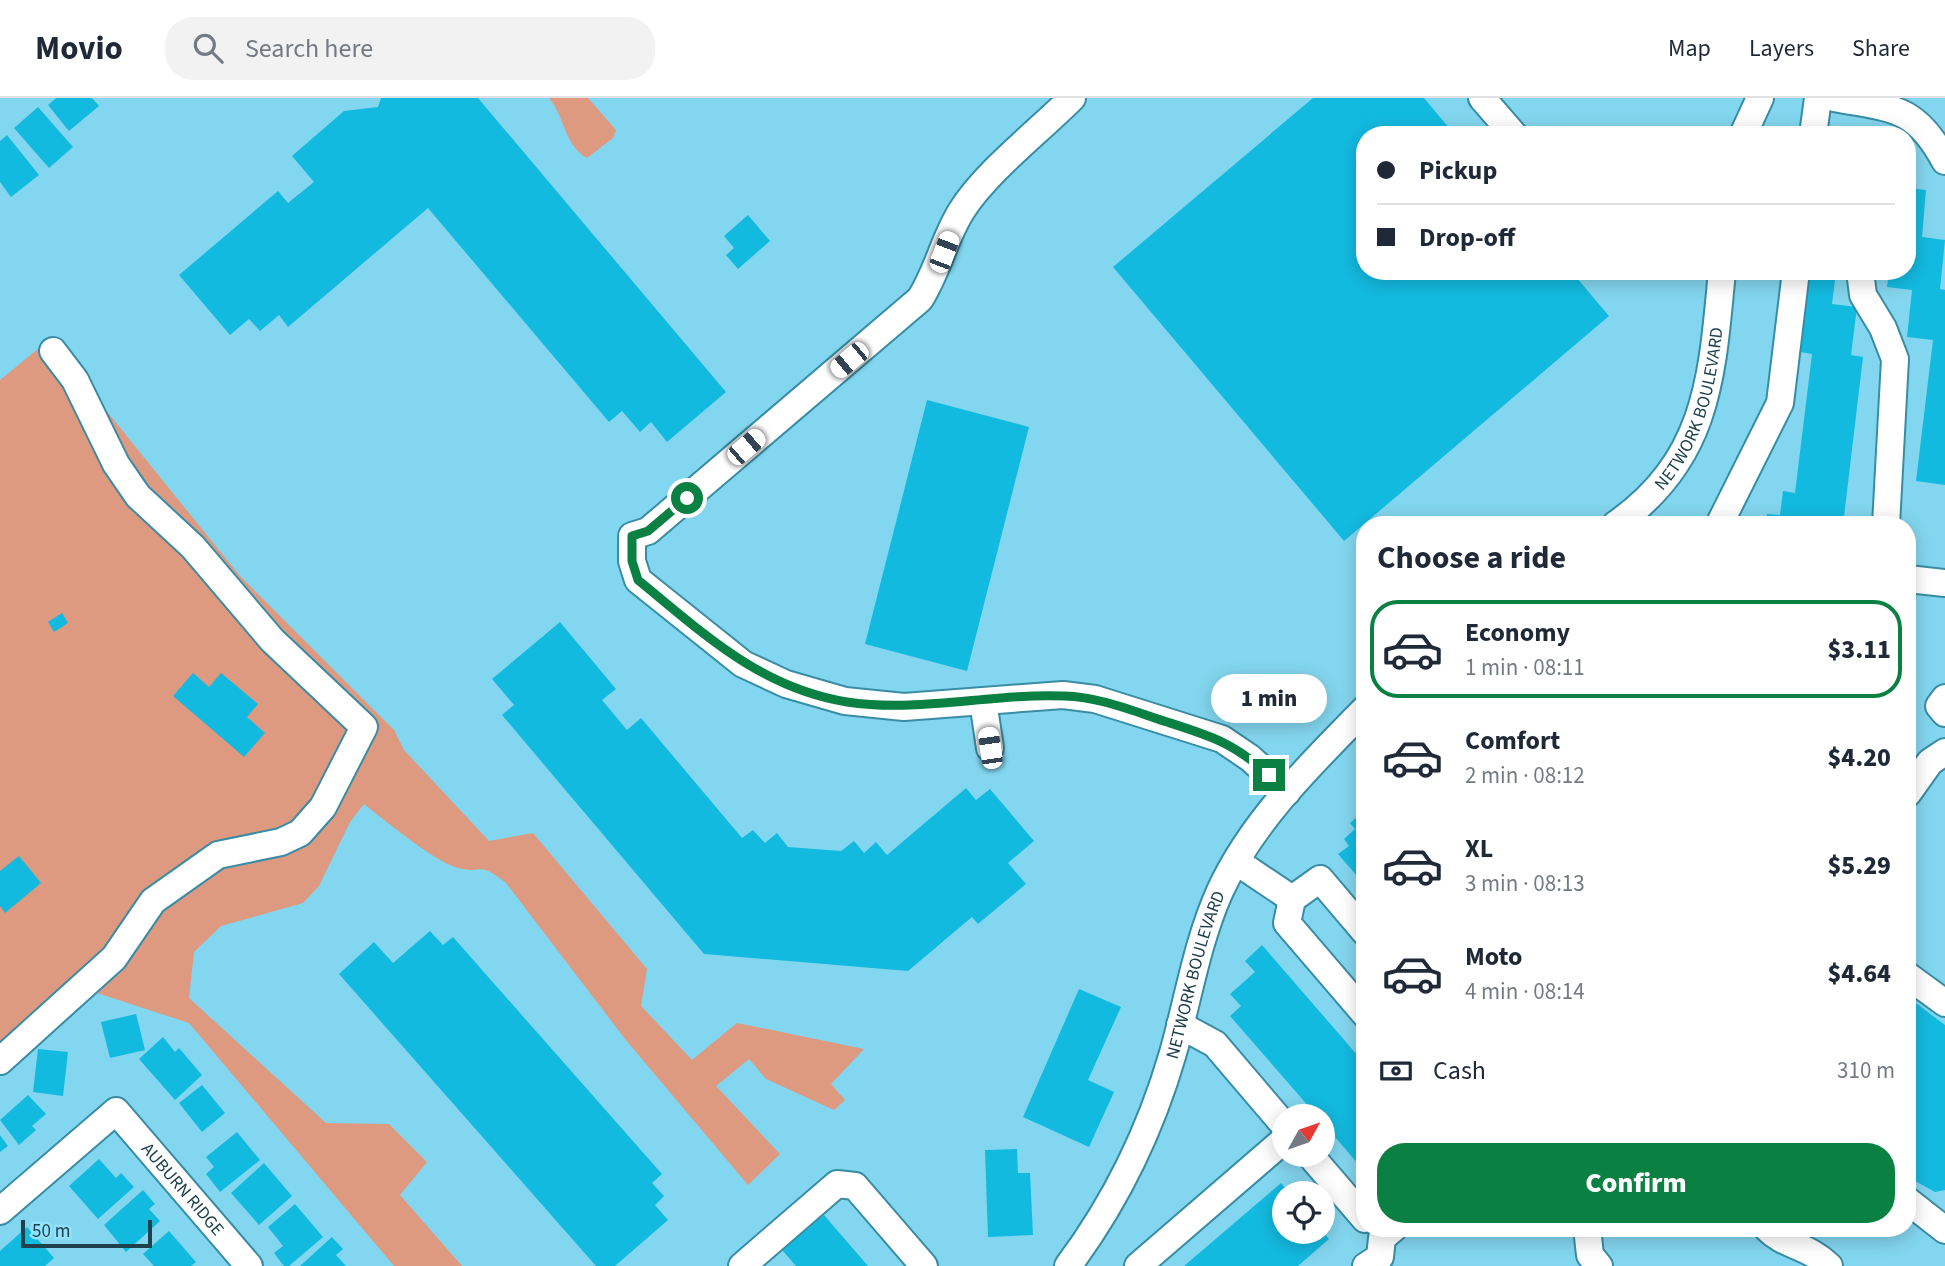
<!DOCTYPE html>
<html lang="en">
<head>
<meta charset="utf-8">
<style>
  :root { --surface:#fff; --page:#f2f2f3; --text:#1f2937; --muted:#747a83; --line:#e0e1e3; --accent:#0b8043 }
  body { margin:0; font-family:"Source Sans 3",sans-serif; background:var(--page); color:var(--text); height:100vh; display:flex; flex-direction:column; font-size:26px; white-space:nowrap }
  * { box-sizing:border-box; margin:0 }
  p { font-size:23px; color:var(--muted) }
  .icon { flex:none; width:38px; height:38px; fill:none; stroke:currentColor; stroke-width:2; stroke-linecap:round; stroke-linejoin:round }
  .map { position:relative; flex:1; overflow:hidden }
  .side { position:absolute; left:1356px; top:418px; width:560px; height:721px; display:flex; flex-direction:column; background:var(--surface); border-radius:28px; box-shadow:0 4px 18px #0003 }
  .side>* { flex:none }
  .guide { position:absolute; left:1356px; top:28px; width:560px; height:154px; border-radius:28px; box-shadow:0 4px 18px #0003; display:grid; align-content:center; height:154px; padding:0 21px; background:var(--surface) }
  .needle { width:46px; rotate:50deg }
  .buttons { position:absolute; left:1272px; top:1006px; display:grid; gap:14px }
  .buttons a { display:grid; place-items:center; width:63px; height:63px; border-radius:50%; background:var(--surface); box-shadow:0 4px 18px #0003; font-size:35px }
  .scale { position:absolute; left:21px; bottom:18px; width:131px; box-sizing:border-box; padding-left:7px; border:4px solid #1e414c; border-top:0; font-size:19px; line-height:24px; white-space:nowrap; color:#1e414c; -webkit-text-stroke:5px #90e3fd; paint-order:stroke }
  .end { position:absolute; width:32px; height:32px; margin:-16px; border:9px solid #0b8043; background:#fff; box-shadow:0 0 0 4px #fff }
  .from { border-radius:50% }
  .bubble { position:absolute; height:49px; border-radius:24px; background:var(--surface); box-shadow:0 4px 18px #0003; font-size:23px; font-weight:800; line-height:49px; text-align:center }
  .car { position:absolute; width:21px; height:42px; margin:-21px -10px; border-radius:9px; box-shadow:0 0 5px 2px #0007; background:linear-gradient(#fff 24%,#345 0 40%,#fff 0 76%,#345 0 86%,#fff 0) }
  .guide b { display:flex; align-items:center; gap:24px; height:66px; font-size:26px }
  .guide b+b { border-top:2px solid var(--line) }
  .guide i { width:18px; height:18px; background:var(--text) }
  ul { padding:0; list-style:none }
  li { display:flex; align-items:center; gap:21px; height:98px; margin:0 14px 10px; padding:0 7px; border:4px solid transparent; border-radius:28px }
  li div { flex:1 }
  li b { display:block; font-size:26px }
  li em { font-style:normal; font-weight:800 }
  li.selected { border-color:var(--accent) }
  li>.icon { width:63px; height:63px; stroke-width:1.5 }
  h2 { padding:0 21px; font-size:32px; line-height:84px }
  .pay { display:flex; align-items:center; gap:18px; height:77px; padding:0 21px; font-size:26px }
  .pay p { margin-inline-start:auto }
  .primary-button { display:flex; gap:14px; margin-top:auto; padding:14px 21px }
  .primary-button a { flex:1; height:80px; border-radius:28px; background:var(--accent); color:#fff; font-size:28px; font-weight:800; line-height:80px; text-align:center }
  header { display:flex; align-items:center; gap:42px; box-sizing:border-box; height:98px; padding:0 35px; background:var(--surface); border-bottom:2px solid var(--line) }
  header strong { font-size:33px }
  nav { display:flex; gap:38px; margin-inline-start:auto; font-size:24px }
  .search { width:490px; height:63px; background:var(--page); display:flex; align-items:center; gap:18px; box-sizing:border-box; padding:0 24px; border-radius:28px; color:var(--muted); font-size:26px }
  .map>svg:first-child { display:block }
</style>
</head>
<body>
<header>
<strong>Movio</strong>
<div class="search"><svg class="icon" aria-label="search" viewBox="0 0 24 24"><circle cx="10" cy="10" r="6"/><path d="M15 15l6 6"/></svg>Search here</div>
<nav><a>Map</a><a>Layers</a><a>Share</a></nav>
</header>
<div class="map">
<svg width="1945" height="1168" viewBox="0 0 1945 1168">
  <rect width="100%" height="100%" fill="#83d6ef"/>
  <g fill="#de9981">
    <path d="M549 0H588L616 32 613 40 587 60C564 47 565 19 549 0Z"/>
    <path d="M49 242 240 478 394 632 404 652 489 743 533 735 647 871 641 908 692 962 737 925 864 951 831 986 845 1002 834 1012 766 981 749 961 716 988 780 1056 748 1087 625 941 506 785C476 761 482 778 455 769 433 762 384 722 364 706L350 724 319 788 303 805 221 828 194 854 189 900 326 1025 389 1026 427 1064 400 1097 462 1168H394L189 925 94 894 0 974V282Z"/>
  </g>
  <g fill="#13bae0">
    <polygon points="56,0 92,0 99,8 69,33 48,7"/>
    <polygon points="381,0 478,0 726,294 667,344 651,324 640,334 622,313 609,324 428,110 288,229 279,217 260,233 249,221 230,237 179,177 278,93 288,105 314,84 292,58 344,13 378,9"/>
    <polygon points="1313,0 1424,0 1455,37 1365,37 1365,173 1571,173 1609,218 1344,443 1113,169"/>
    <polygon points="38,9 73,49 49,70 14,30"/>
    <polygon points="7,37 39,77 11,99 0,84 0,43"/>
    <polygon points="1908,90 1926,92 1922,139 1945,142 1940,191 1945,192 1945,387 1916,383 1933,242 1907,239 1912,192 1887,189 1889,173 1908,173"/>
    <polygon points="748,117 770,143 738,171 726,157 734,150 724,138"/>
    <polygon points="1809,178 1835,182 1832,206 1857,209 1851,257 1863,259 1843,427 1766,427 1767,416 1780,417 1783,393 1795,395 1812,256 1800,254"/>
    <polygon points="927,302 1029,329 967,573 865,546"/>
    <polygon points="62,515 68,525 54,534 48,524"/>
    <polygon points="560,524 616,591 602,602 627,632 641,620 742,740 753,732 765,745 777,735 788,749 841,753 854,743 864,755 876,744 887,757 966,690 976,702 990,691 1034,743 1008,765 1026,786 978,826 972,819 908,873 704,856 502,617 514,607 492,581"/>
    <polygon points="193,575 209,589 221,575 258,606 247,619 265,635 244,659 173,598"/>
    <polygon points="1365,712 1365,787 1338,756 1349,748 1344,741 1355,731 1350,725"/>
    <polygon points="19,758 41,785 5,815 0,808 0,773"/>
    <polygon points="430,833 443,847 453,839 662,1076 652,1085 664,1098 655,1107 668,1122 615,1168 596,1168 339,876 374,844 393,865"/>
    <polygon points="1262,847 1365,966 1365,1074 1323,1025 1323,1018 1317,1018 1230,918 1241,908 1230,896 1255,874 1245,863"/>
    <polygon points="1079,891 1121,909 1088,982 1114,994 1089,1049 1023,1019"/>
    <polygon points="1908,899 1945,927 1945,1092 1935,1094 1908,1079 1908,1032 1911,1027 1908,1024"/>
    <polygon points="136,916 145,952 110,960 101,924"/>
    <polygon points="163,939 175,954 179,950 202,977 175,1002 139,961"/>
    <polygon points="38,951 68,954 63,998 33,994"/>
    <polygon points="202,987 225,1015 202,1034 179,1005"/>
    <polygon points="28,997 46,1016 32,1028 36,1032 19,1047 0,1022"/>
    <polygon points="237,1034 260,1062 220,1094 206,1076 214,1069 206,1059"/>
    <polygon points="0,1037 8,1048 0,1054"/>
    <polygon points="1017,1051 1018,1075 1030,1075 1033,1137 988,1139 985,1052"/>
    <polygon points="99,1061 116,1080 121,1075 134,1089 98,1121 69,1088"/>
    <polygon points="264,1065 292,1098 259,1127 231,1095"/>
    <polygon points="1281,1085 1290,1096 1284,1096 1284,1134 1323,1134 1329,1141 1298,1168 1184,1168"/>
    <polygon points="143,1092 155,1106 149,1111 160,1123 126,1154 104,1127"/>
    <polygon points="295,1106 323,1139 289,1168 284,1168 274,1155 283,1148 268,1129"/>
    <polygon points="824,1117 868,1168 796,1168 782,1152"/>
    <polygon points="27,1129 54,1160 45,1168 0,1168 0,1153"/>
    <polygon points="169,1133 196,1164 191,1168 154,1168 143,1156"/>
    <polygon points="332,1139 343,1151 336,1157 346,1168 300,1168"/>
  </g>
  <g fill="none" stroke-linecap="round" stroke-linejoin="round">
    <defs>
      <g id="minor">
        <path d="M1072 0C1039 33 986 74 962 112 944 140 938 173 920 201L648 433 632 438V463L638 482 743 566 786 586 845 603 904 609 1063 597 1095 601 1222 641 1250 660 1287 694"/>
        <polyline points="1482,0 1514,37"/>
        <path d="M1834 0C1892 11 1915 7 1945 63"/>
        <polyline points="1743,37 1760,0"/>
        <polyline points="1813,37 1818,0"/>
        <polyline points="1860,173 1863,197 1883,230 1895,261 1886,427"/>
        <path id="s1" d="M1615 427C1709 361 1712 278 1722 173"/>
        <polyline points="1719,427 1780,305 1796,173"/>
        <polyline points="1908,481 1945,485"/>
        <polyline points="1945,600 1939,608 1945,615"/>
        <polyline points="983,603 990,650"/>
        <polyline points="1908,695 1930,664 1945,654"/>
        <polyline points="1237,764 1292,801 1320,781 1365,834"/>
        <polyline points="1292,801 1287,825 1365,916"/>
        <polyline points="1908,878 1945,905"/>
        <polyline points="1180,927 1215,946 1284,1027"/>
        <polyline points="0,963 114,860 153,803 218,757 281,744 300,735 323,709 364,629 272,542 193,449 138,398 116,366 75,282 53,253"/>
        <polyline points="1310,1057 1365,1121"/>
        <polyline points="1908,1103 1945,1132"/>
        <path id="s2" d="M0 1113 116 1013 249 1168"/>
        <polyline points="1587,1130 1590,1157 1599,1168"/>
        <path d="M1767 1130C1784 1148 1808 1147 1829 1168"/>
        <polyline points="742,1168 837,1086 855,1088 924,1168"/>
        <path id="s3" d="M1068 1168C1115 1105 1151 1031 1173 955 1188 902 1197 844 1220 793 1252 723 1312 665 1365 611"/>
        <polyline points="1138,1168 1284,1042"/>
        <polyline points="1366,1168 1380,1159 1382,1140 1394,1130"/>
      </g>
    </defs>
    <use href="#minor" stroke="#388da5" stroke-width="30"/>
    <use href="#minor" stroke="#fff" stroke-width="26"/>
  </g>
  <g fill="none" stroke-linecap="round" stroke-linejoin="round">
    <path stroke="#0b8043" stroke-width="9" d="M687 400 648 433 632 438V463L638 482C703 535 760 590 847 604 920 615 991 595 1064 598 1100 599 1133 613 1167 624 1211 638 1234 645 1269 677"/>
  </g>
  <g text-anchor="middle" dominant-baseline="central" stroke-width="5" stroke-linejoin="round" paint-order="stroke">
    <g font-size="18" fill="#1e414c" stroke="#90e3fd">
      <text stroke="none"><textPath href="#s1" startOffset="144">NETWORK BOULEVARD</textPath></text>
      <text stroke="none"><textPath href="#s3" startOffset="320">NETWORK BOULEVARD</textPath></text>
      <text stroke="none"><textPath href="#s2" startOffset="256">AUBURN RIDGE</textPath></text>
    </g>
  </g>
</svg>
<div class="buttons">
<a><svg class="needle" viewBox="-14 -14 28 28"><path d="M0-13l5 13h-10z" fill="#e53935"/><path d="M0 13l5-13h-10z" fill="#747a83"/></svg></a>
<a><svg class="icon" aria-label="locate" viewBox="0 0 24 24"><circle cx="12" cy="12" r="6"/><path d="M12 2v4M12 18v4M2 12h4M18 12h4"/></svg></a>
</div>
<div class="scale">50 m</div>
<i class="end from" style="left:687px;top:400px"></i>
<i class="end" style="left:1269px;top:677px"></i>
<div class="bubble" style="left:1211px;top:576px;width:116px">1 min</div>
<i class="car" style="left:944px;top:154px;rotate:21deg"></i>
<i class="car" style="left:849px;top:262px;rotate:230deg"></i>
<i class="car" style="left:746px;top:349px;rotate:49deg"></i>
<i class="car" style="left:990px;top:650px;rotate:352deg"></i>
<div class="guide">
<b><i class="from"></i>Pickup</b>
<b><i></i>Drop-off</b>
</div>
<section class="side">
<h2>Choose a ride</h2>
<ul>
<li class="selected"><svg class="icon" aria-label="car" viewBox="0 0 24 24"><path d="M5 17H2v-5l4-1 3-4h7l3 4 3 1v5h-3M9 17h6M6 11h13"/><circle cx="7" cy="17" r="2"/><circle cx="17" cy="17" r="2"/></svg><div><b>Economy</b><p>1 min · 08:11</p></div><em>$3.11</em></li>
<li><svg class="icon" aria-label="car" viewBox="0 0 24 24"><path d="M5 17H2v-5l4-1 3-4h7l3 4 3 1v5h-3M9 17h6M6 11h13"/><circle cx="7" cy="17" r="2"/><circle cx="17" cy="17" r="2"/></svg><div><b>Comfort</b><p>2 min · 08:12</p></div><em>$4.20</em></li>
<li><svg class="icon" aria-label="car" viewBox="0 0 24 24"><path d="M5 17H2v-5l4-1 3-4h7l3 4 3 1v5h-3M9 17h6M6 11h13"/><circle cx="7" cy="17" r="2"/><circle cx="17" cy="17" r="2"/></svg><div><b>XL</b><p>3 min · 08:13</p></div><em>$5.29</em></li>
<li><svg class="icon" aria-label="car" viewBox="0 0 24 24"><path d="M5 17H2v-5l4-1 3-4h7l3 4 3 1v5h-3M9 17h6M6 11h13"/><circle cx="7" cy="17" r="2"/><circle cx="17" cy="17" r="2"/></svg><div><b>Moto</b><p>4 min · 08:14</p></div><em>$4.64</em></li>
</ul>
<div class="pay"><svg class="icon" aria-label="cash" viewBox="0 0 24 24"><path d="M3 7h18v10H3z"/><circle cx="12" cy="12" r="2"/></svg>Cash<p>310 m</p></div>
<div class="primary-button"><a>Confirm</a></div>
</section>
</div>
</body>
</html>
